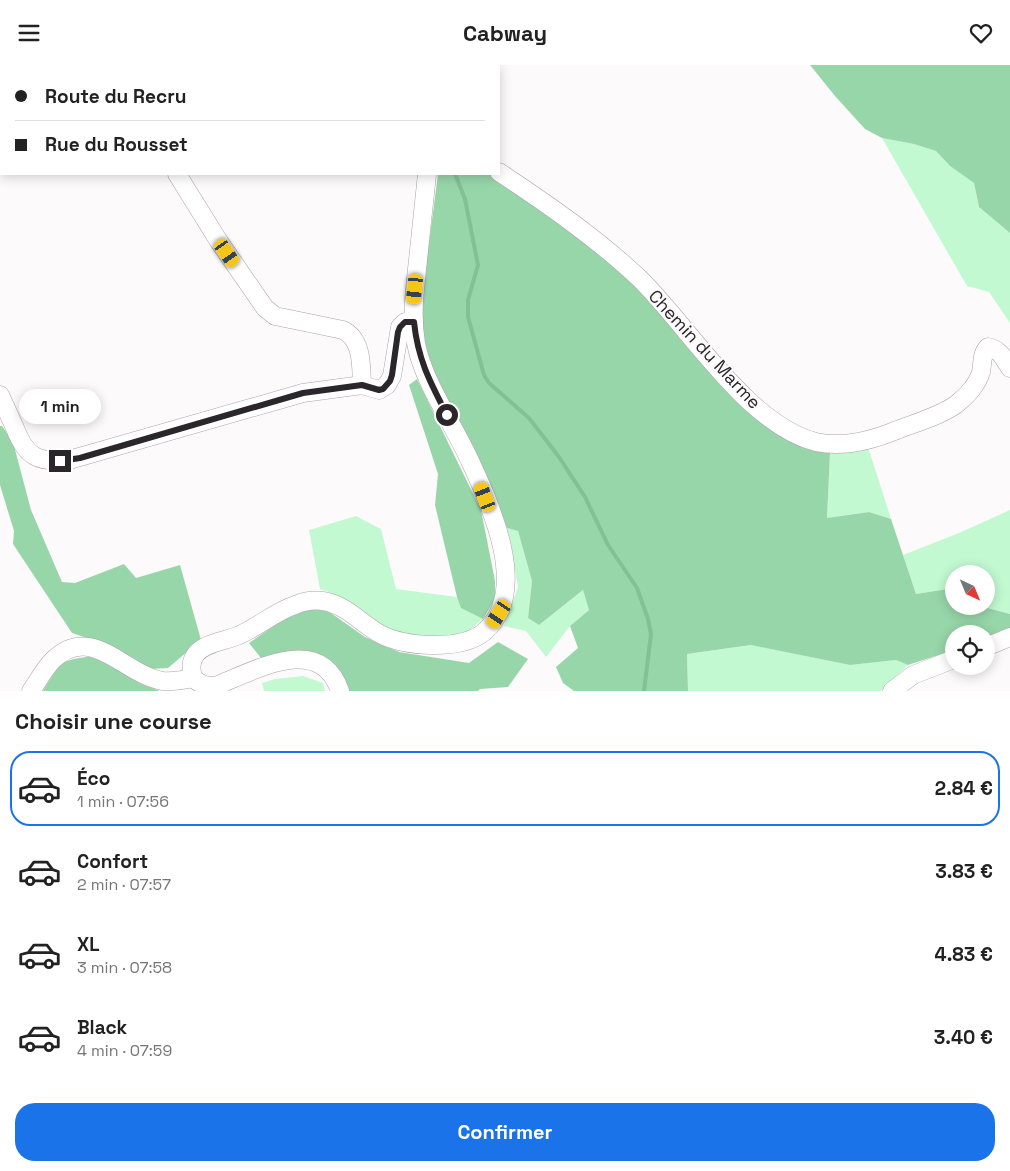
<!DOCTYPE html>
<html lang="fr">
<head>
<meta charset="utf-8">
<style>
  :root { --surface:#fff; --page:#f6f6f6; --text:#222; --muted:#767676; --line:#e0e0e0; --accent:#1a73e8 }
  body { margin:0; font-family:"Space Grotesk",sans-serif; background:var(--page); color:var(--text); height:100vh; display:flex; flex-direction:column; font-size:19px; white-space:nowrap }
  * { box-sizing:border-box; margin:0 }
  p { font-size:16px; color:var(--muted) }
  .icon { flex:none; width:28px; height:28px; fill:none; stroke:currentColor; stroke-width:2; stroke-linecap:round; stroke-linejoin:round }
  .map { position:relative; height:626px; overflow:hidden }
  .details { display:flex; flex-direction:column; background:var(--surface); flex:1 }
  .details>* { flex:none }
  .top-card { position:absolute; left:0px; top:0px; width:500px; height:110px; box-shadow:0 2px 12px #0003; display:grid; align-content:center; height:110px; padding:0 15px; background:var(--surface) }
  .needle { width:32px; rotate:136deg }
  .fabs { position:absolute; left:945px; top:500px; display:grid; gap:10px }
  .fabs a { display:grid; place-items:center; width:50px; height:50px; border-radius:50%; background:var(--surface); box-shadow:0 2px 12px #0003; font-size:25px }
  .end { position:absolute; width:22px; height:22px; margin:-11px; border:6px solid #2b2629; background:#fff; box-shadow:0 0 0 2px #fff }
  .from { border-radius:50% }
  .bubble { position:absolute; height:35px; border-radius:18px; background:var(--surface); box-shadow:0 2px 12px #0003; font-size:16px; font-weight:600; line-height:35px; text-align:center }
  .car { position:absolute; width:15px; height:30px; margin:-15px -8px; border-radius:6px; box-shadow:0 0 4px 1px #0007; background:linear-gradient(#f5c518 24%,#345 0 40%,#f5c518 0 76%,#345 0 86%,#f5c518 0) }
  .top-card b { display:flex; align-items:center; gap:18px; height:48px; font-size:19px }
  .top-card b+b { border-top:1px solid var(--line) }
  .top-card i { width:12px; height:12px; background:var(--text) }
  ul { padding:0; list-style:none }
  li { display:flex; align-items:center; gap:15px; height:75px; margin:0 10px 8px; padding:0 5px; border:2px solid transparent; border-radius:20px }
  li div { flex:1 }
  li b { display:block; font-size:19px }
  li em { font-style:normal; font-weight:600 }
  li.active { border-color:var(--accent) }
  li>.icon { width:45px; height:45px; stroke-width:1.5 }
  h2 { padding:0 15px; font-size:22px; line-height:60px }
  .cta { display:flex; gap:10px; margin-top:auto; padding:10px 15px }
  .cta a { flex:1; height:58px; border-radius:20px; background:var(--accent); color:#fff; font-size:20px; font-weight:600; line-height:58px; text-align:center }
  header { display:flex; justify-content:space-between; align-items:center; height:65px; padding:0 15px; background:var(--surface); font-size:22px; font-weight:600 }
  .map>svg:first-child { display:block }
</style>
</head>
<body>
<header><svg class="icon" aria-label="menu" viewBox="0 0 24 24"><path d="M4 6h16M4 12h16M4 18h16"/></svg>Cabway<svg class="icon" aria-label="heart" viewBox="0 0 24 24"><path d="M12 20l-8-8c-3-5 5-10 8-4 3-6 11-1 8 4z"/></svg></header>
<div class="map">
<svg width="1010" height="626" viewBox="0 0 1010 626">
  <rect width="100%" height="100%" fill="#fdfafc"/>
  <g fill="#c2f9d1">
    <polygon points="882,73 914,79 936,86 950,101 974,118 979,142 1010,168 1010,258 989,227 967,221"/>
    <polygon points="868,382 891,454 869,447 827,453 830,388"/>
    <polygon points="1010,445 1010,549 980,541 986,541 986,509 954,509 954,523 916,529 903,490 959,468"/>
    <path d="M356 451 381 464 396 524 457 532 462 543 483 554C478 558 471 564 465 568 443 578 403 574 382 562 359 548 350 533 320 524L309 465Z"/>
    <polygon points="507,463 518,466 532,516 528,553 539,560 583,525 589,545 570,561 546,592 526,566 504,561 518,522"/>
    <polygon points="752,580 850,600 896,595 908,600 886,620 881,626 688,626 687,589"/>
    <polygon points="303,611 323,618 325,626 264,626 262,618 275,614"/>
  </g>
  <g fill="#97d6a9">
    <polygon points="810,0 1010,0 1010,168 979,142 974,118 950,101 936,86 914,79 882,73 865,64 835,31"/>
    <polygon points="438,109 492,109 574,167 637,220 698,290 819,386 830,388 827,453 869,447 891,454 916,529 954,523 954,541 980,541 1010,549 1010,563 1004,568 986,574 986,569 954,569 954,585 908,600 896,595 850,600 751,580 687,589 688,626 574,626 563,618 556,602 578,583 570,561 589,545 583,525 539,560 528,553 532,516 518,466 507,463 493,425 432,305 420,270 421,240"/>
    <polygon points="417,314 481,445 495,516 495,534 483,554 461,543 457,532 435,440 438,409 409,320"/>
    <polygon points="0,361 2,361 13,377 31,445 62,517 75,518 124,499 136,513 180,500 201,575 168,603 150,604 111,581 72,568 13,479 14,466 0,420"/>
    <polygon points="300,543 328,546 365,572 399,587 469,598 498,577 528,594 508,622 480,624 478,626 348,626 329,599 310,587 261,593 249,578"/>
    <path d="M99 591 139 618 160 626H43C62 595 61 594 99 591Z"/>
  </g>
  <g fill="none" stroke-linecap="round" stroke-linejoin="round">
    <polyline stroke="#82c195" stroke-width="4" points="455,109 465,134 478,200 468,235 468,252 484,310 489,318 529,353 559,392 585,432 608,480 637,523 648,554 651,569 644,626"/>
    <defs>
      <g id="minor">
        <polyline points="382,0 383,1"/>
        <polyline points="251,1 252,0"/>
        <polyline points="0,43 1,44"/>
        <path d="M499 107C547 139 598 174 640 214 689 262 748 360 816 377 843 383 873 375 897 365 915 358 946 349 959 337 968 330 978 318 981 307 983 298 981 289 988 282 1000 284 1004 294 1010 303"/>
        <path d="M177 109 218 175 265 243 275 251 343 265C363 275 361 301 362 320"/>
        <path d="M0 330C5 341 10 352 15 363 26 392 38 398 69 395L303 328 362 320 379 325 387 320 392 311 400 262 405 257H414"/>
        <polyline points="986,582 1010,572"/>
        <path d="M193 613C191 604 190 597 196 589 205 578 224 576 237 571 257 563 274 547 295 540 304 536 314 535 323 536 345 539 362 559 380 569 405 582 461 586 484 567 530 528 492 443 471 398 454 360 423 317 416 278 411 250 415 223 418 195 421 166 424 138 427 109"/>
        <path d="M193 613C201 620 207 622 218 620 256 605 320 568 340 626"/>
        <path d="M31 626C38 616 44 604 53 595 92 557 124 610 163 616 174 617 183 615 193 613"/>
        <polyline points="892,626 913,610 954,594"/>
      </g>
    </defs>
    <use href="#minor" stroke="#b0a1aa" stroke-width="19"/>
    <use href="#minor" stroke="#fff" stroke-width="18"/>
  </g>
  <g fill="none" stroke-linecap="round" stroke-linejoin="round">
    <path stroke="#2b2629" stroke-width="6" d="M60 396 80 393 303 328 362 320 379 325 383 324 390 316 392 310 398 267 400 262 405 257H414C418 295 430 317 447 350"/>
  </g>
  <g text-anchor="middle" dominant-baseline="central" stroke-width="4.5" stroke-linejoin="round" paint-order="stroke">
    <g font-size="18" fill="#2b2629" stroke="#fdfafc">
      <text transform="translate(705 284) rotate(47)">Chemin du Marme</text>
    </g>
  </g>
</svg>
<div class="fabs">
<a><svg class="needle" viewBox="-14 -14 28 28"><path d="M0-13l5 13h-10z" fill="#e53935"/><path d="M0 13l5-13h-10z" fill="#767676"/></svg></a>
<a><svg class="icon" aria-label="locate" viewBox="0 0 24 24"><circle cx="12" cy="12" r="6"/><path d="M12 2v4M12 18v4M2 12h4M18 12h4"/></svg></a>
</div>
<i class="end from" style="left:447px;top:350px"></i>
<i class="end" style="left:60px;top:396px"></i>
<div class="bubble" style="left:19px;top:324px;width:82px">1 min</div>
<i class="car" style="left:227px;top:188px;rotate:145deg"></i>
<i class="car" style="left:415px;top:224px;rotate:186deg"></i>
<i class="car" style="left:485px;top:432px;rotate:339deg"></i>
<i class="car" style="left:499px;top:549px;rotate:213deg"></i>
<div class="top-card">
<b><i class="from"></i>Route du Recru</b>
<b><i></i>Rue du Rousset</b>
</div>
</div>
<section class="details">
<h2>Choisir une course</h2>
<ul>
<li class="active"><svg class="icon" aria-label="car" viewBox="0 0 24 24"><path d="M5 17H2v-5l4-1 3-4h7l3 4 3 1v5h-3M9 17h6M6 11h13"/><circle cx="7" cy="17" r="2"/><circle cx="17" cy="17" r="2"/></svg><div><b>Éco</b><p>1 min · 07:56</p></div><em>2.84 €</em></li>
<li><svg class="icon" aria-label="car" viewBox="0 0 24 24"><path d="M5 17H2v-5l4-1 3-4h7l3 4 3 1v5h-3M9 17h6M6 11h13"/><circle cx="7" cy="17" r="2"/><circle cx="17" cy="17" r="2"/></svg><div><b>Confort</b><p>2 min · 07:57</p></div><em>3.83 €</em></li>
<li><svg class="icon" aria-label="car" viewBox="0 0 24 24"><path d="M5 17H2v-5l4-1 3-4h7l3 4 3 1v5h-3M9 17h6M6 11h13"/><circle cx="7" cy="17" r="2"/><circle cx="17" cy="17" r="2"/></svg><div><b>XL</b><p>3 min · 07:58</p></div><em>4.83 €</em></li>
<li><svg class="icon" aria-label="car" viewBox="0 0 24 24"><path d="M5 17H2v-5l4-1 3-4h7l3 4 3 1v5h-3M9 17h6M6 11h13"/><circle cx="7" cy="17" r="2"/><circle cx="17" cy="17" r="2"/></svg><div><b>Black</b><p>4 min · 07:59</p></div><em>3.40 €</em></li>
</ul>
<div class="cta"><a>Confirmer</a></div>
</section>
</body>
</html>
